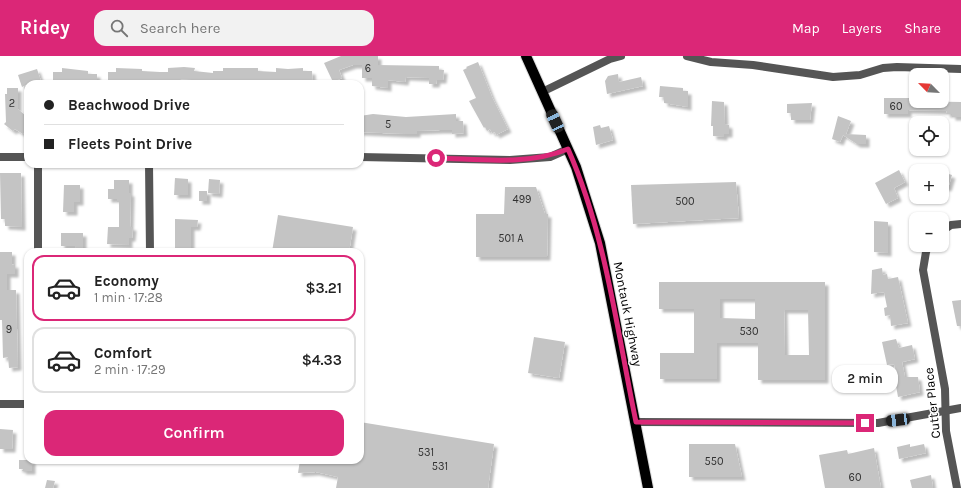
<!DOCTYPE html>
<html lang="en">
<head>
<meta charset="utf-8">
<style>
  :root { --surface:#fff; --page:#f2f2f2; --text:#222; --muted:#767676; --line:#e0e0e0; --accent:#db2777 }
  body { margin:0; font-family:Karla,sans-serif; background:var(--page); color:var(--text); height:100vh; display:flex; flex-direction:column; font-size:15px; white-space:nowrap }
  * { box-sizing:border-box; margin:0 }
  p { font-size:13px; color:var(--muted) }
  .icon { flex:none; width:22px; height:22px; fill:none; stroke:currentColor; stroke-width:2; stroke-linecap:round; stroke-linejoin:round }
  .map { position:relative; flex:1; overflow:hidden }
  .side { position:absolute; left:24px; top:192px; width:340px; height:216px; display:flex; flex-direction:column; background:var(--surface); border-radius:12px; box-shadow:0 1px 3px #0004 }
  .side>* { flex:none }
  .guide { position:absolute; left:24px; top:24px; width:340px; height:88px; border-radius:12px; box-shadow:0 1px 3px #0004; display:grid; align-content:center; height:88px; padding:0 20px; background:var(--surface) }
  .needle { width:26px; rotate:294deg }
  .fabs { position:absolute; left:909px; top:12px; display:grid; gap:8px }
  .fabs a { display:grid; place-items:center; width:40px; height:40px; border-radius:8px; background:var(--surface); box-shadow:0 1px 3px #0004; font-size:20px }
  .end { position:absolute; width:18px; height:18px; margin:-9px; border:5px solid #db2777; background:#fff; box-shadow:0 0 0 2px #fff }
  .from { border-radius:50% }
  .bubble { position:absolute; height:28px; border-radius:12px; background:var(--surface); box-shadow:0 1px 3px #0004; font-size:13px; font-weight:600; line-height:28px; text-align:center }
  .car { position:absolute; width:12px; height:24px; margin:-12px -6px; border-radius:5px; box-shadow:0 0 3px 1px #0007; background:linear-gradient(#222 24%,#8ab4d8 0 40%,#222 0 76%,#8ab4d8 0 86%,#222 0) }
  .guide b { display:flex; align-items:center; gap:14px; height:38px; font-size:15px }
  .guide b+b { border-top:1px solid var(--line) }
  .guide i { width:10px; height:10px; background:var(--text) }
  ul { padding:7px 0 0; list-style:none }
  li { display:flex; align-items:center; gap:12px; height:66px; margin:0 8px 6px; padding:0 12px; border:2px solid var(--line); border-radius:12px }
  li div { flex:1 }
  li b { display:block; font-size:15px }
  li em { font-style:normal; font-weight:600 }
  li.active { border-color:var(--accent) }
  li>.icon { width:36px; height:36px; stroke-width:1.5 }
  .button { display:flex; gap:8px; margin-top:auto; padding:8px 20px }
  .button a { flex:1; height:46px; border-radius:12px; background:var(--accent); color:#fff; font-size:16px; font-weight:600; line-height:46px; text-align:center }
  header { display:flex; align-items:center; gap:24px; box-sizing:border-box; height:56px; padding:0 20px; background:var(--accent); color:#fff }
  header strong { font-size:19px }
  nav { display:flex; gap:22px; margin-inline-start:auto; font-size:14px }
  .search { width:280px; height:36px; background:var(--page); display:flex; align-items:center; gap:10px; box-sizing:border-box; padding:0 14px; border-radius:12px; color:var(--muted); font-size:15px }
  .map>svg:first-child { display:block }
</style>
</head>
<body>
<header>
<strong>Ridey</strong>
<div class="search"><svg class="icon" aria-label="search" viewBox="0 0 24 24"><circle cx="10" cy="10" r="6"/><path d="M15 15l6 6"/></svg>Search here</div>
<nav><a>Map</a><a>Layers</a><a>Share</a></nav>
</header>
<div class="map">
<svg width="961" height="432" viewBox="0 0 961 432">
  <defs>
    <filter id="shadow"><feDropShadow dx="3.5" dy="3.5" stdDeviation="1" flood-color="#0004"/></filter>
  </defs>
  <rect width="100%" height="100%" fill="#fff"/>
  <g fill="#c4c4c4" fill-rule="evenodd" filter="url(#shadow)">
    <polygon points="341,0 378,0 378,9 439,10 439,14 444,14 443,24 437,24 436,28 429,28 429,22 406,21 405,26 388,24 388,32 372,30 372,22 362,22 362,9 353,9 339,14 342,22 333,26 324,7"/>
    <polygon points="478,6 492,41 508,73 496,79 495,76 492,77 490,73 487,75 485,71 484,72 469,45 476,42 463,14 467,12 466,11"/>
    <polygon points="184,11 195,12 194,15 213,17 213,15 223,15 223,12 258,12 258,15 276,16 276,12 288,13 303,12 303,15 312,15 313,28 216,28 216,26 180,23 180,28 140,28 140,26 108,25 108,16 116,16 116,12 142,13 142,15 160,16 168,16 168,12"/>
    <polygon points="62,12 88,15 88,18 97,18 97,28 53,28 53,16 62,16"/>
    <polygon points="37,13 42,28 28,28 22,31 18,19"/>
    <polygon points="618,18 619,26 641,21 643,30 607,38 605,25 608,20"/>
    <polygon points="660,30 683,32 683,35 688,35 688,51 664,47 664,41 659,41"/>
    <polygon points="7,32 18,32 18,53 28,62 28,73 23,78 15,73 13,75 4,68 6,66 5,38 7,38"/>
    <polygon points="884,42 909,42 909,45 961,46 961,61 952,61 952,58 946,58 947,55 908,54 908,58 884,58"/>
    <polygon points="712,45 724,46 725,68 729,69 729,78 724,78 724,81 713,80 713,70 711,70"/>
    <polygon points="812,47 810,64 791,64 791,57 787,57 787,48"/>
    <polygon points="373,58 406,61 456,58 456,65 463,65 464,77 452,78 452,74 440,74 417,75 417,78 405,78 360,76 360,60"/>
    <polygon points="838,60 851,65 846,78 866,79 866,88 857,88 843,79 840,86 832,83"/>
    <polygon points="600,69 601,72 609,70 613,84 596,89 593,71"/>
    <polygon points="899,114 905,126 894,132 898,142 886,148 875,127"/>
    <polygon points="942,116 952,119 948,132 942,130"/>
    <polygon points="0,117 21,117 22,171 5,170 5,163 1,163"/>
    <polygon points="175,122 188,123 188,139 174,139"/>
    <polygon points="209,123 220,124 219,138 208,137"/>
    <polygon points="114,124 129,124 129,137 131,137 130,171 133,171 132,182 129,182 129,189 107,188 108,171 119,171 119,146 117,146 117,143 108,143 108,133 114,133"/>
    <polygon points="736,126 739,162 633,168 631,129"/>
    <polygon points="64,129 80,129 80,146 74,146 74,156 63,156"/>
    <polygon points="505,131 536,131 545,158 548,158 547,201 476,201 476,158 504,158"/>
    <rect x="199" y="135" width="8" height="10"/>
    <polygon points="278,159 353,171 349,196 272,196"/>
    <polygon points="175,163 198,164 197,171 191,171 191,196 175,196"/>
    <polygon points="874,165 888,166 888,197 874,196"/>
    <polygon points="61,177 83,177 83,196 76,196 75,190 61,190"/>
    <polygon points="0,196 12,196 12,209 15,208 15,218 7,218 7,234 16,234 18,311 9,312 8,301 3,302 2,264 0,264"/>
    <polygon points="882,212 883,219 887,218 888,223 898,221 908,267 891,270 890,259 885,260 884,252 887,251 884,236 871,238 872,214"/>
    <path d="M659 226H825V324H758V287H717V323H660V297H694V253H659ZM720 243H755V263L720 262ZM784 254H808L809 299H785Z"/>
    <polygon points="961,244 961,270 957,270 952,245"/>
    <polygon points="534,281 565,286 559,322 528,317"/>
    <polygon points="896,283 899,292 912,289 915,303 902,306 905,321 918,321 920,336 898,341 895,324 898,324 894,308 887,309 882,286"/>
    <polygon points="360,366 494,388 488,432 336,432 338,421 316,416 298,417 300,404 360,404"/>
    <polygon points="0,373 13,374 12,393 0,393"/>
    <polygon points="689,388 735,388 742,421 689,421"/>
    <polygon points="910,388 910,391 924,388 926,397 899,403 897,391"/>
    <polygon points="874,392 881,432 825,432 819,399 847,394 848,398"/>
    <polygon points="19,404 32,404 32,415 22,415 23,413 19,413"/>
    <polygon points="931,419 933,432 912,432 910,424"/>
    <polygon points="47,424 55,425 53,432 45,432"/>
  </g>
  <g fill="none" stroke-linecap="round" stroke-linejoin="round">
    <defs>
      <polyline id="primary" points="526,0 576,111 600,187 648,432"/>
    </defs>
    <use href="#primary" stroke="#dbdbdb" stroke-width="12"/>
    <g stroke="#555" stroke-width="8">
      <polyline points="687,0 711,6 753,9 833,21 860,19 883,12 897,11 961,13"/>
      <polyline points="542,36 610,3 621,0"/>
      <polyline points="0,101 28,101"/>
      <polyline points="360,101 510,104 550,101 568,93"/>
      <polyline points="38,108 38,196"/>
      <polyline points="149,108 150,196"/>
      <polyline points="942,175 951,169 961,168"/>
      <polyline points="929,189 926,196 923,214 945,333 946,375 957,432"/>
      <polyline points="0,348 28,348"/>
      <polyline points="636,366 878,367 961,352"/>
    </g>
    <use href="#primary" stroke="#000" stroke-width="10"/>
  </g>
  <g fill="none" stroke-linecap="round" stroke-linejoin="round">
    <path stroke="#db2777" stroke-width="5" d="M436 102C480 103 527 110 568 93 606 179 617 275 636 366L865 367"/>
  </g>
  <g text-anchor="middle" dominant-baseline="central" stroke-width="3" stroke-linejoin="round" paint-order="stroke">
    <g font-size="11" fill="#313131">
      <text x="368" y="12">6</text>
      <text x="12" y="47">2</text>
      <text x="896" y="50">60</text>
      <text x="388" y="68">5</text>
      <text x="522" y="143">499</text>
      <text x="685" y="145">500</text>
      <text x="511" y="182">501 A</text>
      <text x="9" y="273">9</text>
      <text x="749" y="275">530</text>
      <text x="426" y="396">531</text>
      <text x="714" y="405">550</text>
      <text x="440" y="410">531</text>
      <text x="855" y="421">60</text>
    </g>
    <g font-size="13" fill="#000" stroke="#fff">
      <text transform="translate(628 258) rotate(79)">Montauk Highway</text>
      <text transform="translate(932 347) rotate(-96)">Cutter Place</text>
    </g>
  </g>
</svg>
<div class="fabs">
<a><svg class="needle" viewBox="-14 -14 28 28"><path d="M0-13l5 13h-10z" fill="#e53935"/><path d="M0 13l5-13h-10z" fill="#767676"/></svg></a>
<a><svg class="icon" aria-label="locate" viewBox="0 0 24 24"><circle cx="12" cy="12" r="6"/><path d="M12 2v4M12 18v4M2 12h4M18 12h4"/></svg></a>
<a>+</a>
<a>−</a>
</div>
<i class="end from" style="left:436px;top:102px"></i>
<i class="end" style="left:865px;top:367px"></i>
<div class="bubble" style="left:832px;top:309px;width:66px">2 min</div>
<i class="car" style="left:555px;top:65px;rotate:335deg"></i>
<i class="car" style="left:898px;top:364px;rotate:263deg"></i>
<div class="guide">
<b><i class="from"></i>Beachwood Drive</b>
<b><i></i>Fleets Point Drive</b>
</div>
<section class="side">
<ul>
<li class="active"><svg class="icon" aria-label="car" viewBox="0 0 24 24"><path d="M5 17H2v-5l4-1 3-4h7l3 4 3 1v5h-3M9 17h6M6 11h13"/><circle cx="7" cy="17" r="2"/><circle cx="17" cy="17" r="2"/></svg><div><b>Economy</b><p>1 min · 17:28</p></div><em>$3.21</em></li>
<li><svg class="icon" aria-label="car" viewBox="0 0 24 24"><path d="M5 17H2v-5l4-1 3-4h7l3 4 3 1v5h-3M9 17h6M6 11h13"/><circle cx="7" cy="17" r="2"/><circle cx="17" cy="17" r="2"/></svg><div><b>Comfort</b><p>2 min · 17:29</p></div><em>$4.33</em></li>
</ul>
<div class="button"><a>Confirm</a></div>
</section>
</div>
</body>
</html>
